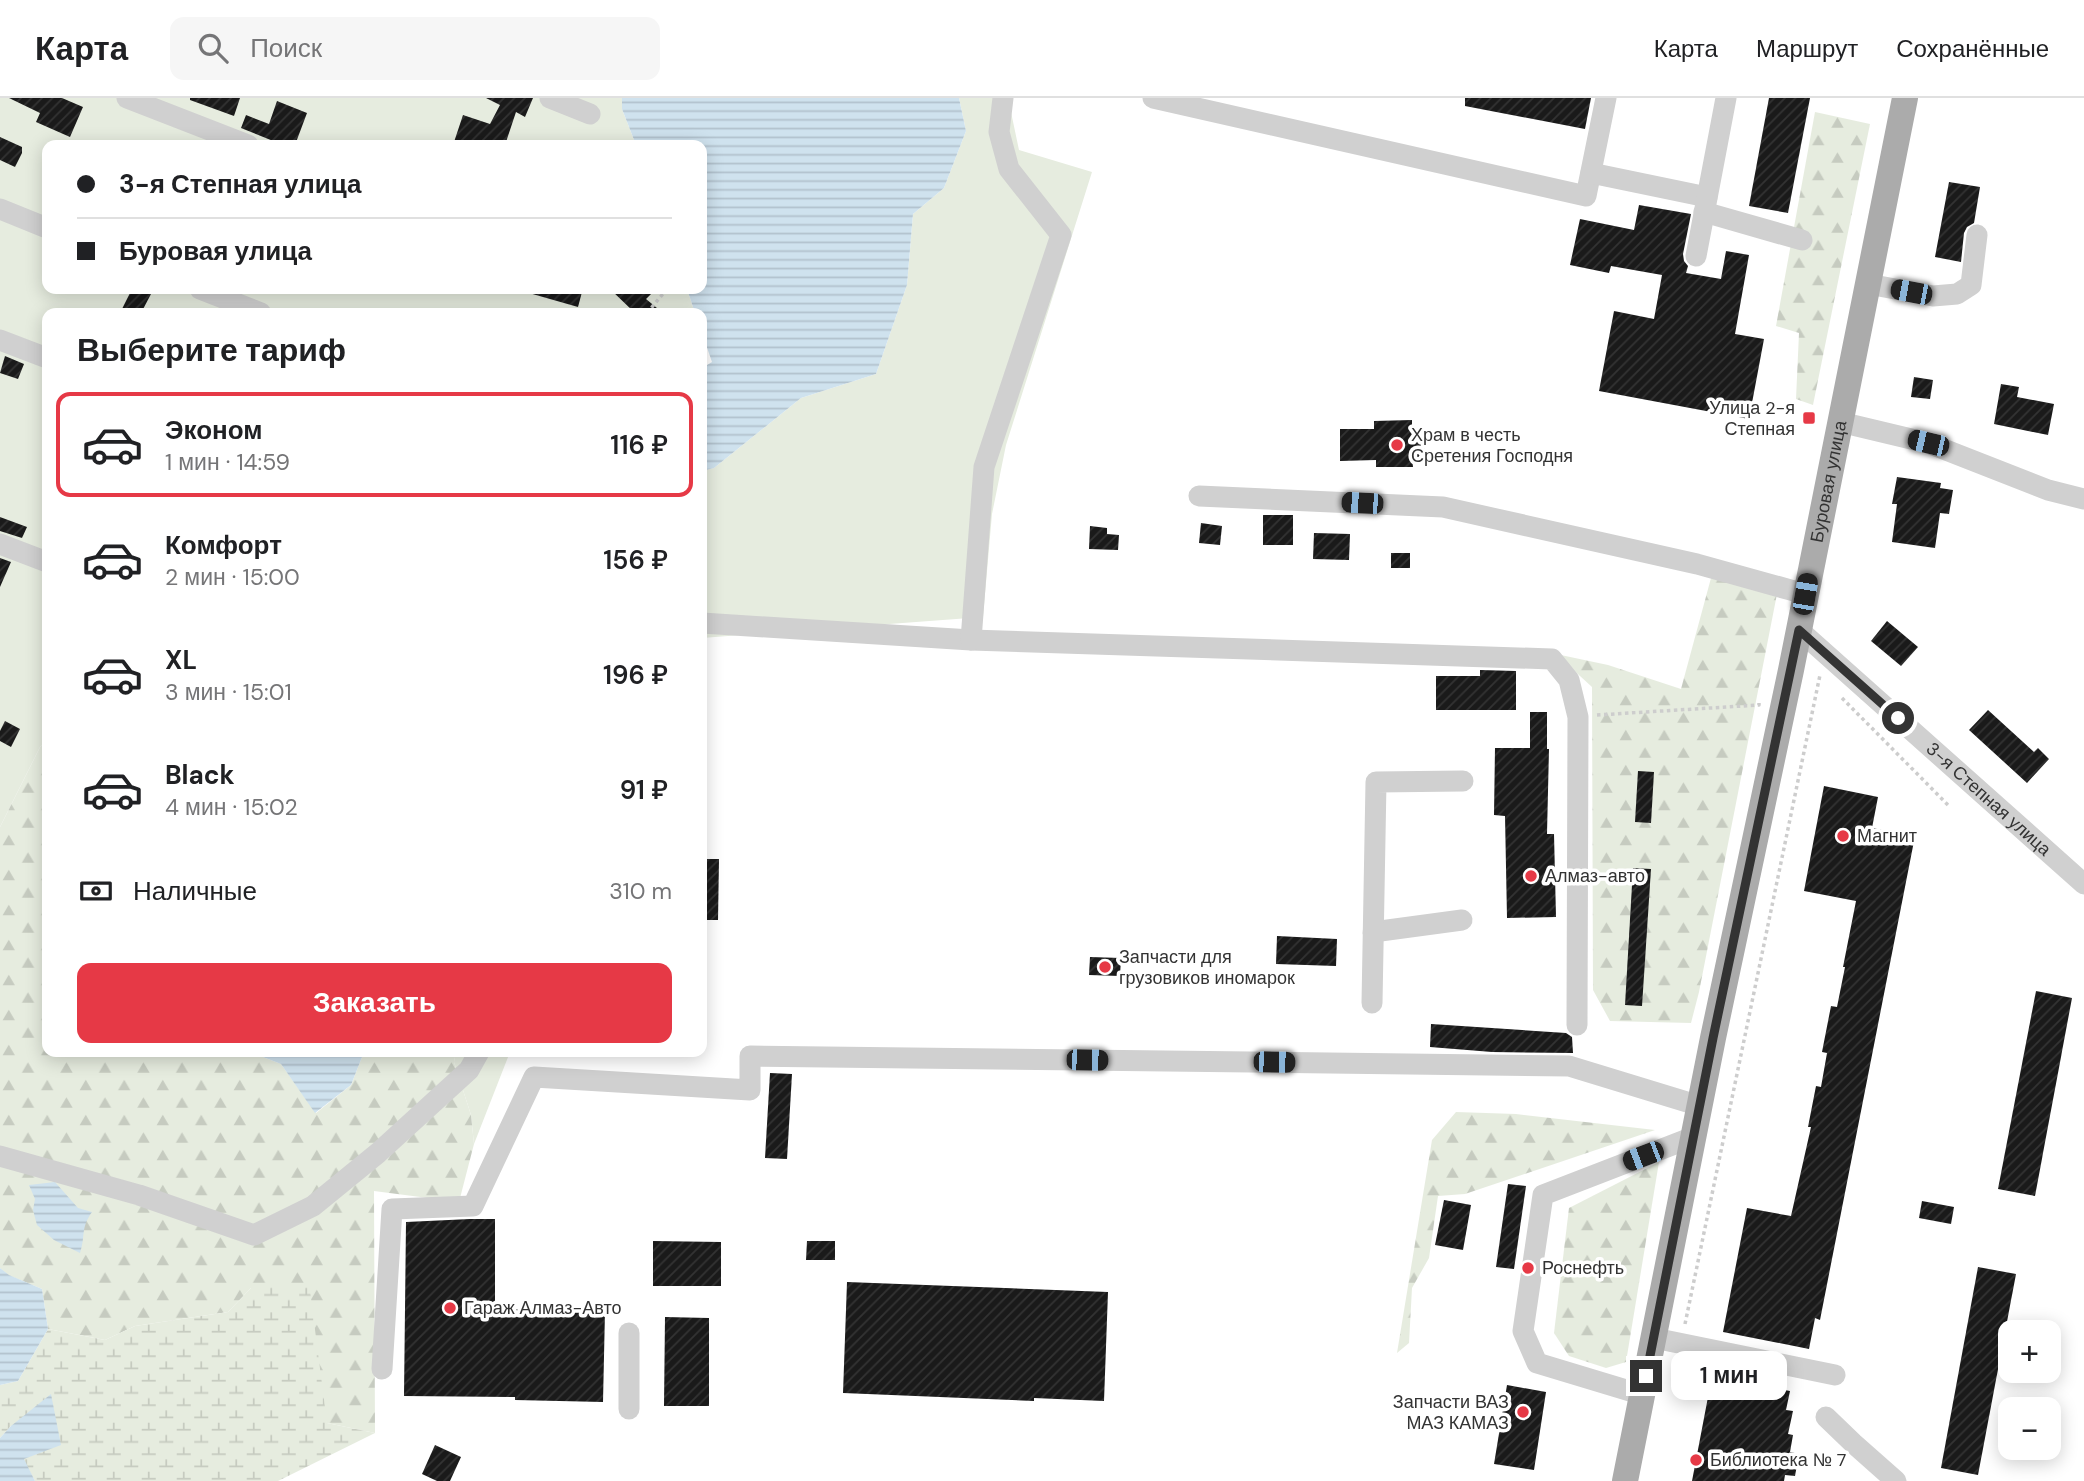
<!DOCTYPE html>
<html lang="ru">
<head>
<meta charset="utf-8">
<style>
  :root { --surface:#fff; --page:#f6f6f6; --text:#202124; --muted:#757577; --line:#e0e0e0; --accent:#e63946 }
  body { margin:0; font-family:"DM Sans",sans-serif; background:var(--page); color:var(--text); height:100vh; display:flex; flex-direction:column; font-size:26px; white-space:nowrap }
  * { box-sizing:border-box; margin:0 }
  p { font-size:23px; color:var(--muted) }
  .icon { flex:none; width:38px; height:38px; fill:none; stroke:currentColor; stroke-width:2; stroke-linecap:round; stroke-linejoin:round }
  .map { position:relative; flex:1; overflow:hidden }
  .side { position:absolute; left:42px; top:210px; width:665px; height:749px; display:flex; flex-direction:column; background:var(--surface); border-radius:14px; box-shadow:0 4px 18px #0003 }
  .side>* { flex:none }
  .banner { position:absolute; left:42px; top:42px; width:665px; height:154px; border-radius:14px; box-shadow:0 4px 18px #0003; display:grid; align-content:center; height:154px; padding:0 35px; background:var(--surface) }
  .controls { position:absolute; left:1998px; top:1222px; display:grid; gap:14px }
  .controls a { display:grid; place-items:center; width:63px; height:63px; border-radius:14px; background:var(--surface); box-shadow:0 4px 18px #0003; font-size:35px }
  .end { position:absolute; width:32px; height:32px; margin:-16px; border:9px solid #333; background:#fff; box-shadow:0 0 0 4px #fff }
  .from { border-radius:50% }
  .bubble { position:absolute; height:49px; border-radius:14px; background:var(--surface); box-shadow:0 4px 18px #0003; font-size:23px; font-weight:600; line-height:49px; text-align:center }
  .car { position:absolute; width:21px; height:42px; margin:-21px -10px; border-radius:9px; box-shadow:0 0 5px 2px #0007; background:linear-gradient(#222 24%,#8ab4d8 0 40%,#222 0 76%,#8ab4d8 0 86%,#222 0) }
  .banner b { display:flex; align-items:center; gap:24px; height:66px; font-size:26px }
  .banner b+b { border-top:2px solid var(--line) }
  .banner i { width:18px; height:18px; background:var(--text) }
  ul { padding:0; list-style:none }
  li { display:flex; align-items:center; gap:21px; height:105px; margin:0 14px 10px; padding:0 21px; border:4px solid transparent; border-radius:14px }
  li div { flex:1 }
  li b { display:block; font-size:26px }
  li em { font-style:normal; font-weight:600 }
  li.active { border-color:var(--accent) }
  li>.icon { width:63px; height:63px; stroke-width:1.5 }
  h2 { padding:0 35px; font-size:32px; line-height:84px }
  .pay { display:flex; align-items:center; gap:18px; height:77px; padding:0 35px; font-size:26px }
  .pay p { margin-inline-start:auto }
  .button { display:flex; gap:14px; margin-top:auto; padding:14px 35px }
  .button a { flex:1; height:80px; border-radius:14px; background:var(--accent); color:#fff; font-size:28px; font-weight:600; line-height:80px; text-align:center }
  header { display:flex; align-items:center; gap:42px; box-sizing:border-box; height:98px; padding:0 35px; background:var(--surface); border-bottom:2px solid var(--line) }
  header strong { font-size:33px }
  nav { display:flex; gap:38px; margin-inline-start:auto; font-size:24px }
  .search { width:490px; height:63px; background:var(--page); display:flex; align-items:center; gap:18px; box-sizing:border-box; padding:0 24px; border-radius:14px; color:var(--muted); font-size:26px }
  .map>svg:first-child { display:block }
</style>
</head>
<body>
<header>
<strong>Карта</strong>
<div class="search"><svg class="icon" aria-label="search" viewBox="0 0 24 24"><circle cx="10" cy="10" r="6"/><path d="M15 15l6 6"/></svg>Поиск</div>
<nav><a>Карта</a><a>Маршрут</a><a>Сохранённые</a></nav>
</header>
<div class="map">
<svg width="2084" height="1383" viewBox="0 0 2084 1383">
  <defs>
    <pattern id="forest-firs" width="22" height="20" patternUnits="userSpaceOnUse" patternTransform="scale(1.75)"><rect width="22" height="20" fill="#e6ecdf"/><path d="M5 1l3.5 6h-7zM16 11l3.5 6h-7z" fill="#c6cbc0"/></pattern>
    <pattern id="wetland-marsh" width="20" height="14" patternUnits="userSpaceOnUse" patternTransform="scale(1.75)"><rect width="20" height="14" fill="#e6ecdf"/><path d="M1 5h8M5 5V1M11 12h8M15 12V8" fill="none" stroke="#c6cbc0"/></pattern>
    <pattern id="water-rules" width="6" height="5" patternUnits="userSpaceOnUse" patternTransform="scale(1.75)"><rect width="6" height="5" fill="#cfe2ee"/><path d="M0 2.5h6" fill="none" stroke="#b2c2cd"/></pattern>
    <pattern id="building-hatch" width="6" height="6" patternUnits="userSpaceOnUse" patternTransform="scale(1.75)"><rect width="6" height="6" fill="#1a1a1a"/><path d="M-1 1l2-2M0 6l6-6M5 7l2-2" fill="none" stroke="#333"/></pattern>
  </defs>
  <rect width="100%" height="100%" fill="#fff"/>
  <g fill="#e6ecdf">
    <polygon points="0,0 622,0 622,11 636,47 47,47 47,191 687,191 695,215 47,215 47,643 40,649 0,729"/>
    <polygon points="959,0 1008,0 1019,52 1092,74 1006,347 992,416 983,519 702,540 702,373 714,370 801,300 876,276 907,187 913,116 944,90 966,33"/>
    <polygon points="456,954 510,954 474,1046 471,1017 454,964"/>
  </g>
  <g fill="url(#forest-firs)">
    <polygon points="1815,14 1870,26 1813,307 1796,301 1799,235 1776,228"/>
    <polygon points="1711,480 1777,496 1699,894 1691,925 1610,923 1593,892 1592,589 1556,556 1608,567 1681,591"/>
    <polygon points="47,643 47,954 250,954 281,966 316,1015 351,987 364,954 456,954 454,964 471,1017 474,1046 459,1104 374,1093 375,1335 327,1325 251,1190 228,1214 135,1228 105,1242 48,1231 42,1191 8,1177 0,1170 0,729 40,649"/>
    <polygon points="1456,1014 1516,1016 1655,1032 1465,1096 1438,1098 1429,1160 1412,1190 1409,1245 1397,1255 1432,1042"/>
    <polygon points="1659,1064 1626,1264 1606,1270 1569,1258 1554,1235 1569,1110"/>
  </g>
  <polygon fill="url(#wetland-marsh)" points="309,1185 327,1325 375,1335 278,1383 35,1383 23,1361 11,1328 0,1340 0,1287 18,1283 48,1231 105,1242 135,1228 228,1214 251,1190"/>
  <g fill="url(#water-rules)">
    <polygon points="622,0 959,0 966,33 944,90 913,116 907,187 876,276 801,300 714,370 702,373 702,270 712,264 702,235 702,215 695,215 687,191 702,191 702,47 636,47 622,11"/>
    <polygon points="250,954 364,954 351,987 315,1015 281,966"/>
    <path d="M55 1084 78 1110 92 1114C80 1131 86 1137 80 1155L54 1142 37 1127 33 1112 35 1101 29 1087Z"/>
    <polygon points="0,1170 9,1177 42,1191 48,1231 18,1283 0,1287"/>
    <polygon points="51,1296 61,1347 24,1361 35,1383 0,1383 0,1340 11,1328"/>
  </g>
  <g fill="url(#building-hatch)">
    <polygon points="9,0 62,0 83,9 70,39 36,24 40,15"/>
    <polygon points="190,0 240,0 234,18 190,2"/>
    <polygon points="486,0 533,0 525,19 516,14 505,47 453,47 463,17 490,26 500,7"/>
    <polygon points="1465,0 1591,0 1585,31 1465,8"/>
    <polygon points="1769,0 1810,0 1788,115 1749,108"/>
    <polygon points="277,3 307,15 295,47 283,47 241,30 246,17 269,26"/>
    <polygon points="0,39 22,49 22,55 15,69 0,62"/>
    <polygon points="1949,84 1980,89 1974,125 1967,129 1964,135 1961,164 1935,159"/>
    <polygon points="1639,107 1691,116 1683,156 1684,163 1688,168 1686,175 1721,181 1726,153 1749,157 1735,236 1764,241 1749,321 1599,293 1614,213 1654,221 1662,177 1611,168 1609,175 1570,167 1580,121 1634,132"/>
    <polygon points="132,191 139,191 151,196 141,215 130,215 122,211"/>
    <polygon points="530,191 571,191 582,194 578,209 529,195"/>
    <polygon points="610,191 656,191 646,201 663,215 635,215"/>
    <polygon points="5,258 24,266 18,281 0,275"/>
    <polygon points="1914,279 1933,282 1930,301 1911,299"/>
    <polygon points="2001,286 2019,289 2017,299 2054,306 2048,337 1994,326"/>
    <polygon points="1412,322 1412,335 1425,335 1425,360 1412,360 1413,369 1376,369 1376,362 1340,363 1340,331 1374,331 1374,323"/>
    <polygon points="1897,379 1941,385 1940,390 1953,392 1949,416 1940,415 1935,450 1892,444 1897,406 1892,406"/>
    <rect x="1263" y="417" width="30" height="30"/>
    <polygon points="0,419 27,429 22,440 0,433"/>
    <polygon points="1201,425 1222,428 1220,447 1199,445"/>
    <polygon points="1090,428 1107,430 1107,436 1119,437 1118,452 1089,451"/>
    <polygon points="1314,435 1350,436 1349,462 1313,461"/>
    <rect x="1391" y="455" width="19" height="15"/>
    <polygon points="0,460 11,464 0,489"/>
    <polygon points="1887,523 1918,549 1901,568 1871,543"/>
    <polygon points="1480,572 1516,573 1516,612 1436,612 1436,578 1480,578"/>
    <polygon points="1988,612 2034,654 2038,650 2049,661 2027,685 1969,632"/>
    <polygon points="1530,614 1547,614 1547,651 1549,651 1547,736 1554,736 1556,819 1507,820 1505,718 1494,717 1495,650 1530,650"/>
    <polygon points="5,623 20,631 11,649 0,643 0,633"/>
    <polygon points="1638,673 1654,674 1651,725 1635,724"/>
    <polygon points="1824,688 1878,699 1872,730 1915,738 1820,1222 1815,1220 1809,1251 1723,1234 1747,1110 1791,1118 1811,1029 1808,1029 1816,988 1821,989 1827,955 1822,954 1831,908 1837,909 1845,869 1843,869 1856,803 1804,793"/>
    <polygon points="702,761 719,761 718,822 702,822"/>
    <polygon points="1633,770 1651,771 1642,908 1625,907"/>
    <polygon points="1277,838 1337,841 1336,868 1276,866"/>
    <polygon points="1090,859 1121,860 1120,878 1089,877"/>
    <polygon points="2036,893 2072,900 2035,1098 1998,1091"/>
    <polygon points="1431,926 1566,935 1572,939 1573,955 1492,954 1430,949"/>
    <polygon points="770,975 792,976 787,1061 765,1060"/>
    <polygon points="1508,1086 1526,1088 1514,1171 1496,1169"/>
    <polygon points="1444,1102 1471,1107 1463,1152 1435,1147"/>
    <polygon points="1922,1103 1954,1109 1951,1126 1919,1120"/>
    <polygon points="470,1121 495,1121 495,1211 605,1213 603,1304 515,1302 515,1299 404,1298 406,1124"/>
    <polygon points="653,1143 721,1144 721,1188 653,1188"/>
    <polygon points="807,1143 835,1143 835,1162 806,1162"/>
    <polygon points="1978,1169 2016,1176 1978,1377 1941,1370"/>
    <polygon points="847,1184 1108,1194 1104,1303 1034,1300 1034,1303 843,1295"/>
    <polygon points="665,1219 709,1220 709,1308 664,1308"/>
    <polygon points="1712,1278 1790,1293 1786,1312 1793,1313 1788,1336 1793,1337 1790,1354 1799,1356 1795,1378 1785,1377 1784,1383 1692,1383"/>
    <polygon points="1507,1287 1546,1294 1534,1372 1494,1366"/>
    <polygon points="435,1347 461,1359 450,1383 437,1383 422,1376"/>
  </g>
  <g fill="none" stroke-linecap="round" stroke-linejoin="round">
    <g stroke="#cdcdcd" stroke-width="3.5" stroke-dasharray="3.5 3.5" stroke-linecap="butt">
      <polyline points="647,215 667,191"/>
      <polyline points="1842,600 1950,709"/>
      <polyline points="1597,617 1759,607 1759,605"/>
      <polyline points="1685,1226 1820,577"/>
    </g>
    <g stroke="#d0d0d0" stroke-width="21">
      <polyline points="127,0 248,47"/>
      <polyline points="550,0 590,16"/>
      <polyline points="1153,0 1586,98 1606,0"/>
      <polyline points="1591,75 1707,99"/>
      <polyline points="0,111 47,130"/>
      <polyline points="1704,114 1802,142"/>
      <polyline points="1696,158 1726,0"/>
      <polyline points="1868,186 1933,198 1957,196 1971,187 1977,137"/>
      <polyline points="200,191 261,215"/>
      <polyline points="0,242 47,260"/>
      <polyline points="1840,324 1928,345 2048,392 2084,401"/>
      <polyline points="1199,398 1443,409 1697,466 1805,496"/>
      <polyline points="0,446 47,464"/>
      <polyline points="702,525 971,542 1552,561 1569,582 1578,619 1577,927"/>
      <path id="s1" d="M1799 532 2084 786"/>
      <polyline points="971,542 984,369 1061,137 1009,71 999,34 1003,0"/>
      <polyline points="1373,834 1462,822"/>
      <polyline points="1372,905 1376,684 1463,683"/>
      <polyline points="0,1058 139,1097 254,1137 313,1108 378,1055 469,972 479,954"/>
      <polyline points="629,1235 629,1311"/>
      <polyline points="1654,1240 1835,1277"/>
      <polyline points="382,1271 392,1111 473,1108 534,979 750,992 750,958 1569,968 1700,1008"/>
      <polyline points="1643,1297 1537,1265 1523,1233 1543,1097 1693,1039"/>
      <polyline points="1826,1319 1853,1345 1896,1383"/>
    </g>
    <path stroke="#ababab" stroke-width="26" id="s2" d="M1625 1383 1713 940 1791 572 1905 0"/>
  </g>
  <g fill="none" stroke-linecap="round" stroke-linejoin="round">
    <polyline stroke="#333" stroke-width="9" points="1646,1278 1713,940 1799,532 1898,620"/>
  </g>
  <g fill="#e63946" stroke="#fff" stroke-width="2.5">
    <rect x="1802" y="313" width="14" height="14" rx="3.5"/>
    <circle cx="1397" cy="347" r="7"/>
    <circle cx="1843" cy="738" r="7"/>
    <circle cx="1531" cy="778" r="7"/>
    <circle cx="1105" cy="869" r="7"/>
    <circle cx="1528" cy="1170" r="7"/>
    <circle cx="450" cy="1210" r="7"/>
    <circle cx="1523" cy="1314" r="7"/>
    <circle cx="1696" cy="1362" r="7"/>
  </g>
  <g text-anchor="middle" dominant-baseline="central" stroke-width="7" stroke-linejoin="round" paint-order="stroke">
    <g font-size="18" fill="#333" stroke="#fff" text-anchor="start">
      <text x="1795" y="310" text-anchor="end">Улица 2-я<tspan x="1795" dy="21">Степная</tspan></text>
      <text x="1411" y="337">Храм в честь<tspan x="1411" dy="21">Сретения Господня</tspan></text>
      <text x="1857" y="738">Магнит</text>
      <text x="1545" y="778">Алмаз-авто</text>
      <text x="1119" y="859">Запчасти для<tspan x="1119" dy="21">грузовиков иномарок</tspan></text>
      <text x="1542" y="1170">Роснефть</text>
      <text x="464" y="1210">Гараж Алмаз-Авто</text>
      <text x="1509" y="1304" text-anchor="end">Запчасти ВАЗ<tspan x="1509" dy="21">МАЗ КАМАЗ</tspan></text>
      <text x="1710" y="1362">Библиотека № 7</text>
    </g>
    <g font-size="18" fill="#333" stroke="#fff">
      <text stroke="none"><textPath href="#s2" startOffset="1020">Буровая улица</textPath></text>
      <text stroke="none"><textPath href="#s1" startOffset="254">3-я Степная улица</textPath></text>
    </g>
  </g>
</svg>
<div class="controls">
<a>+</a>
<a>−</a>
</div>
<i class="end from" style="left:1898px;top:620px"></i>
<i class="end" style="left:1646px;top:1278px"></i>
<div class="bubble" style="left:1671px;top:1253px;width:116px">1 мин</div>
<i class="car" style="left:1911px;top:194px;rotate:281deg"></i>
<i class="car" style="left:1928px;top:345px;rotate:283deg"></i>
<i class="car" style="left:1362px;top:405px;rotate:273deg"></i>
<i class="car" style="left:1805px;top:496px;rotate:10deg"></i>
<i class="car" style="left:1087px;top:962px;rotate:91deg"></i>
<i class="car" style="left:1274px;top:964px;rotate:91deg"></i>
<i class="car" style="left:1643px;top:1058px;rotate:249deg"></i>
<div class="banner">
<b><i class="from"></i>3-я Степная улица</b>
<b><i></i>Буровая улица</b>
</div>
<section class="side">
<h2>Выберите тариф</h2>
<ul>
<li class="active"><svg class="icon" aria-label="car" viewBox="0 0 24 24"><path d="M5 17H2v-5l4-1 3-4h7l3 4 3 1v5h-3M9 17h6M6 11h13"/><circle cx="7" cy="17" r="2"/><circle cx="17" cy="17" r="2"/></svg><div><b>Эконом</b><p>1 мин · 14:59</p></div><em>116 ₽</em></li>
<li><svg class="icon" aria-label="car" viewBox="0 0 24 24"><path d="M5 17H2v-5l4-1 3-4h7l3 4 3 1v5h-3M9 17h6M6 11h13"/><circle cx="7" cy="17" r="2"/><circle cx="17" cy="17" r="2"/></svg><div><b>Комфорт</b><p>2 мин · 15:00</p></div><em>156 ₽</em></li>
<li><svg class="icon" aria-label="car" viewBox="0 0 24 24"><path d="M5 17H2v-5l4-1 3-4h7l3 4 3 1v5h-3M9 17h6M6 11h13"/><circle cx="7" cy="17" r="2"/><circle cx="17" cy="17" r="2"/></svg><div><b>XL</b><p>3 мин · 15:01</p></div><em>196 ₽</em></li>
<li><svg class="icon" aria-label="car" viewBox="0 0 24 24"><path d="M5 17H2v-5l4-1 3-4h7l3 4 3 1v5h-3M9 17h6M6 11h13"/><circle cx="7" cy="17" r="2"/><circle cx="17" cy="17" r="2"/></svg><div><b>Black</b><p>4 мин · 15:02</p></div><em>91 ₽</em></li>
</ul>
<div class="pay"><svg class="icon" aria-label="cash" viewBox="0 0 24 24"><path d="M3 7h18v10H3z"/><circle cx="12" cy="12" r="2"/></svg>Наличные<p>310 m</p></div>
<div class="button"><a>Заказать</a></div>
</section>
</div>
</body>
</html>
